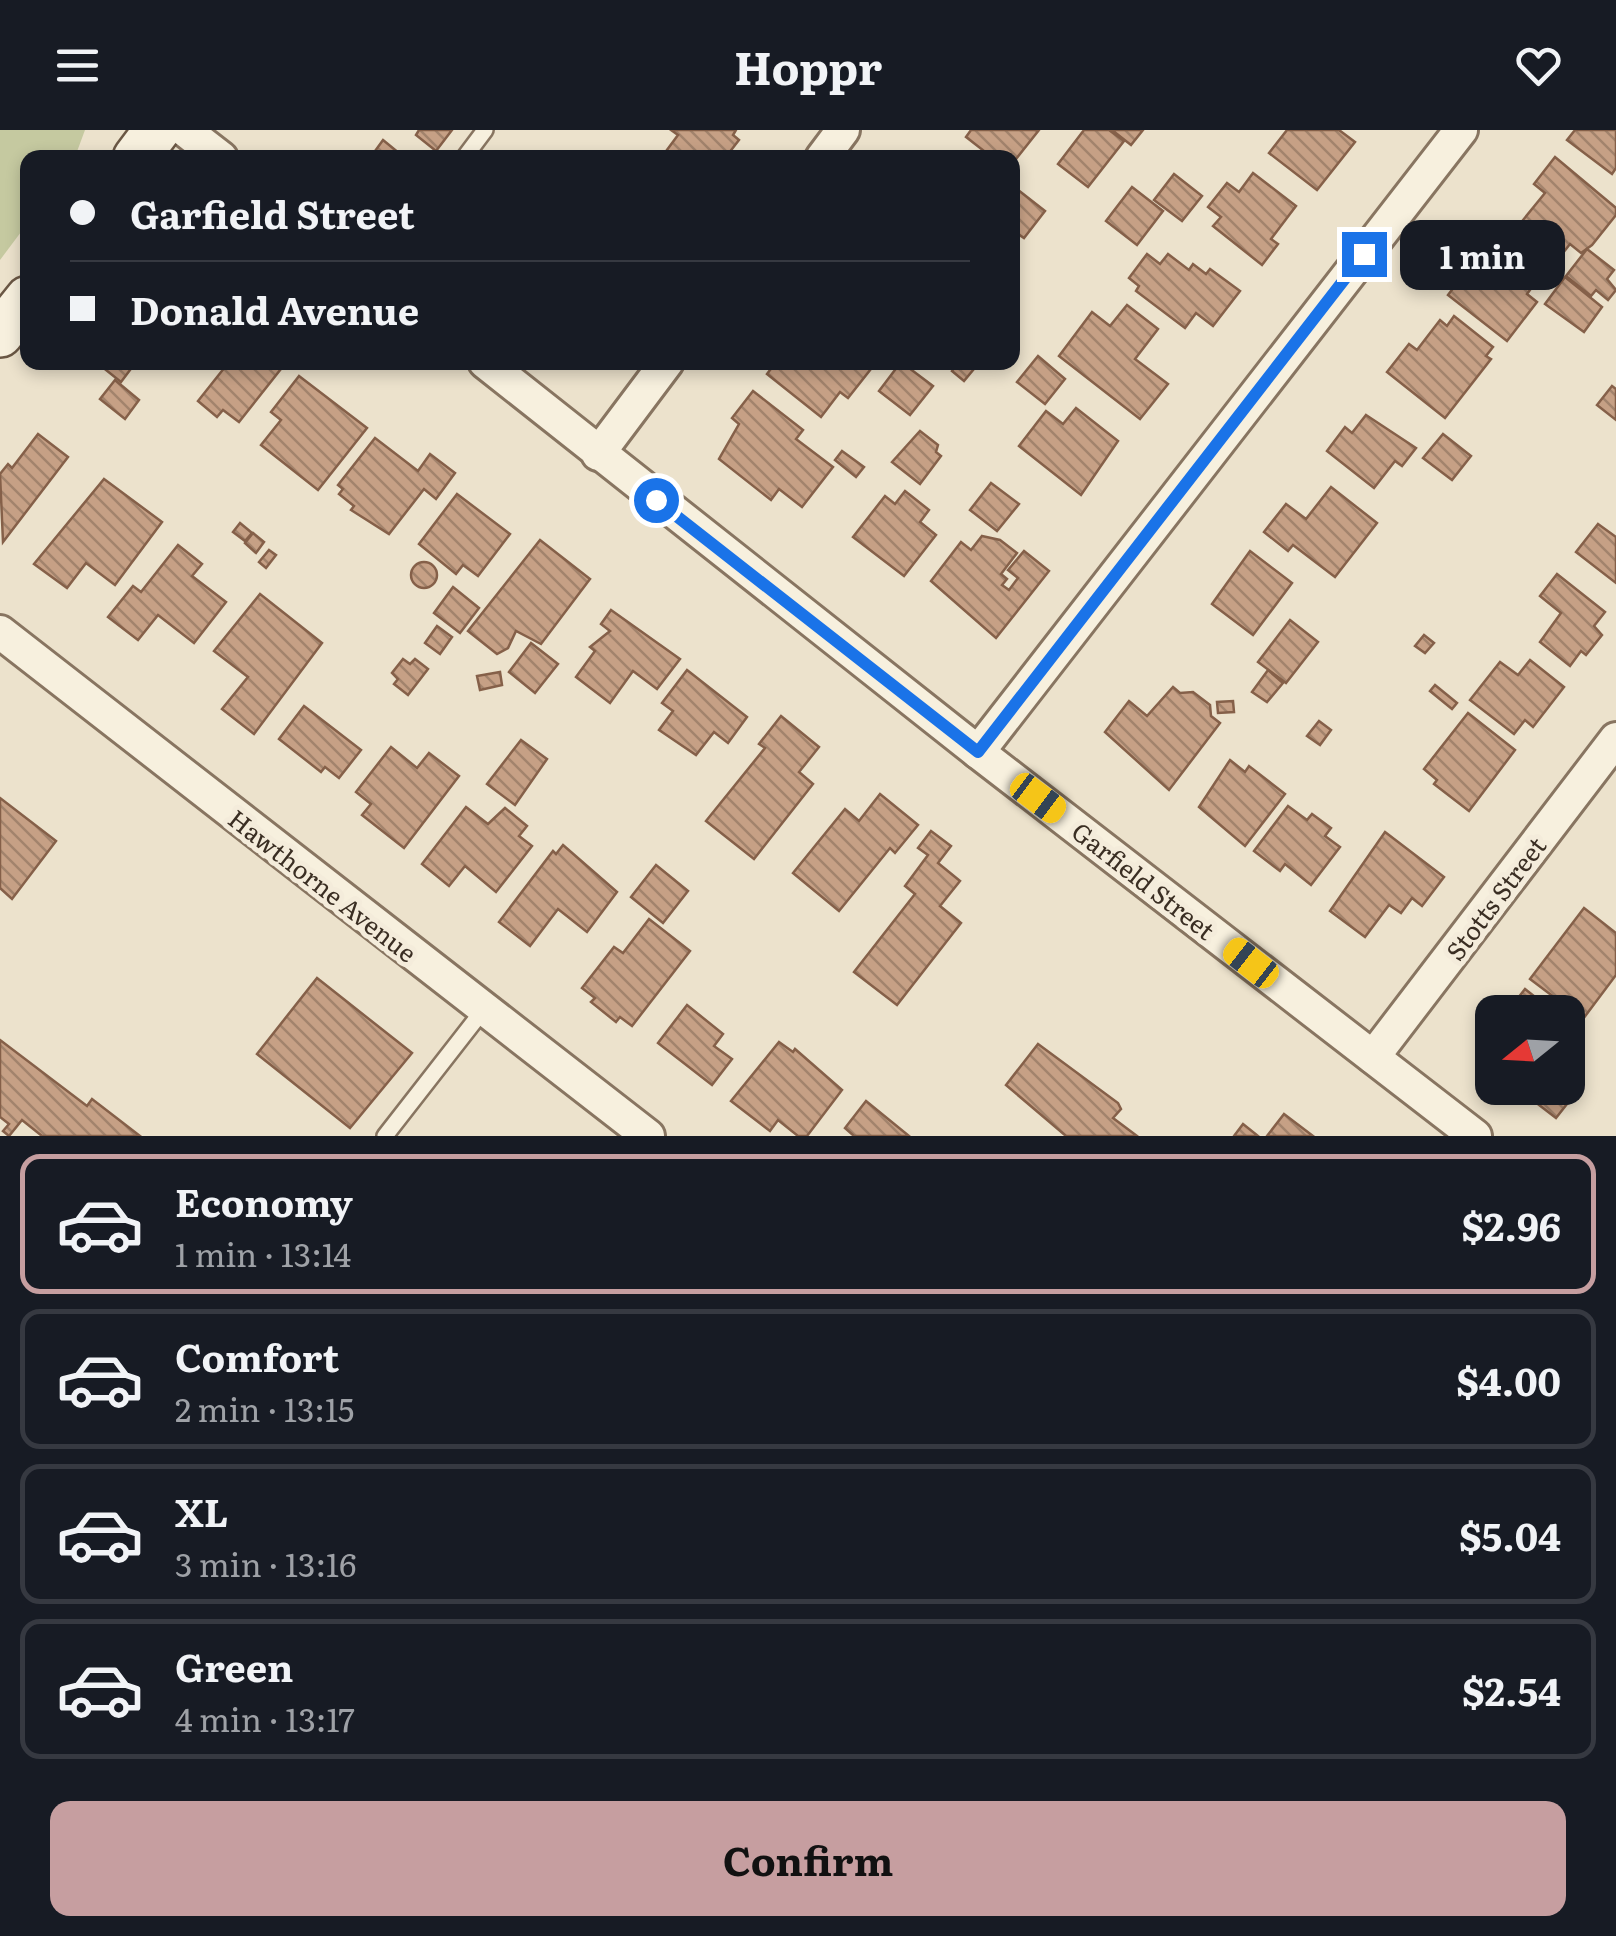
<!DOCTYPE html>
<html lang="en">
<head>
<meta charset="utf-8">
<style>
  :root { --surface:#171b24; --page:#242831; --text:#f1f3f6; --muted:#9ea1a6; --line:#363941; --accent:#c69ea0 }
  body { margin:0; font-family:Literata,serif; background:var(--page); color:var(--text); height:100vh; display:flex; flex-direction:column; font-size:38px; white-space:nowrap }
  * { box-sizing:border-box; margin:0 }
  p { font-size:32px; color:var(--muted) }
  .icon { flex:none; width:55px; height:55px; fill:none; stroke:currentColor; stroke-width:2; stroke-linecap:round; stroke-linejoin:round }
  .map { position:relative; height:1006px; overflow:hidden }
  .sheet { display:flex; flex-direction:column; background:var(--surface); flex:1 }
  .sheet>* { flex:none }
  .hud { position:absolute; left:20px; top:20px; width:1000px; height:220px; border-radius:20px; box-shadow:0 5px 15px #0003; display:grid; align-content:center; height:220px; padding:0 50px; background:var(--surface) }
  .needle { width:65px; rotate:252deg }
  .fabs { position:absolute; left:1475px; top:865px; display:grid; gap:20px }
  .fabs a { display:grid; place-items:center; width:110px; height:110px; border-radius:20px; background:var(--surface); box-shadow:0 5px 15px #0003; font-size:50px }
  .end { position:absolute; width:45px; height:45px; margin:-22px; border:12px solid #1a73e8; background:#fff; box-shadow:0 0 0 5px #fff }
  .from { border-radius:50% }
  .bubble { position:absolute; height:70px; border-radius:20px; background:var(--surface); box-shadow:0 5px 15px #0003; font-size:32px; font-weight:700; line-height:70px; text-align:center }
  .car { position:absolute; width:30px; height:60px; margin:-30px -15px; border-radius:12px; box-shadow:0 0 8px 2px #0007; background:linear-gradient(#f5c518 24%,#345 0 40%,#f5c518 0 76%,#345 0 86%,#f5c518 0) }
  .hud b { display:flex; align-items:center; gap:35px; height:95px; font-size:38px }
  .hud b+b { border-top:2px solid var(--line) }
  .hud i { width:25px; height:25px; background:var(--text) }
  ul { padding:18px 0 0; list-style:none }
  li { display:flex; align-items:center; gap:30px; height:140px; margin:0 20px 15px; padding:0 30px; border:5px solid var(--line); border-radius:20px }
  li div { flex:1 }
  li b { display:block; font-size:38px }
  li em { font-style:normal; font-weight:700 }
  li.current { border-color:var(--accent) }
  li>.icon { width:90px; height:90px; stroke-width:1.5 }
  .cta { display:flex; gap:20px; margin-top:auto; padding:20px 50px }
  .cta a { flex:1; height:115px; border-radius:20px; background:var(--accent); color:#111; font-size:40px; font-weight:700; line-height:115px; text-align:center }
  header { display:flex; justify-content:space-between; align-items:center; height:130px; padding:0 50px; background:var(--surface); font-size:45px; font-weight:700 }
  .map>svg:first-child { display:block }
</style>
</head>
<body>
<header><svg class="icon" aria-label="menu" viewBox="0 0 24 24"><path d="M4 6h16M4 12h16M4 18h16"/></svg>Hoppr<svg class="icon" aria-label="heart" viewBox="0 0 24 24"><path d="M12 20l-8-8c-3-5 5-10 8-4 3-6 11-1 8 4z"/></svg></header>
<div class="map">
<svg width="1616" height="1006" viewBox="0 0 1616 1006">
  <defs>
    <pattern id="building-back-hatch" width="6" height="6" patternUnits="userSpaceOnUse" patternTransform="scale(2.5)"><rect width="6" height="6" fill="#c6a085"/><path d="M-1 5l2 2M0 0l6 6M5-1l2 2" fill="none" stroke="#a2836c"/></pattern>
  </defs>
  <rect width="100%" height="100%" fill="#ece2cc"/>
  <polygon fill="#c5c9a0" points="0,0 85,0 75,27 28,28 27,94 0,130"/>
  <g fill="url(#building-back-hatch)" stroke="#856049" stroke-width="2.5">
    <polygon points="419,0 452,0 436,21 416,5"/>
    <polygon points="671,0 736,0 733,5 739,10 725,28 661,28 678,5"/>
    <polygon points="971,0 1039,0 1012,34 1012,28 993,28 966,7"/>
    <polygon points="1084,0 1109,0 1124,11 1088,57 1058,34"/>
    <polygon points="1112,0 1143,0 1131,15"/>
    <polygon points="1287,0 1339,0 1355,12 1317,60 1269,23"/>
    <polygon points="1575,0 1616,0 1616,38 1612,44 1567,10"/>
    <polygon points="383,10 405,28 370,28"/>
    <polygon points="1555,27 1616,78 1616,85 1592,115 1581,123 1570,114 1559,128 1519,95 1545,63 1534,54"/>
    <polygon points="1253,43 1296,76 1271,109 1278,114 1262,135 1213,96 1221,87 1208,77 1227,53 1239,62"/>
    <polygon points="1174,44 1202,66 1182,91 1154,70"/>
    <polygon points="1013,56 1045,81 1024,108 1012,100"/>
    <polygon points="1132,57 1163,81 1137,115 1106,91"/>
    <polygon points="1504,118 1536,142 1538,149 1527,164 1537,172 1507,211 1448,165 1472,133 1485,143"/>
    <polygon points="1587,119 1614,140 1607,149 1616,160 1608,170 1596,160 1591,166 1566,146"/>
    <polygon points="1147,124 1160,134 1168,124 1189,140 1193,134 1206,144 1210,139 1240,161 1213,196 1196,183 1185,198 1136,161 1139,156 1129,148"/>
    <polygon points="1565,147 1602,177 1584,202 1545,174"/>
    <polygon points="1127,175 1158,199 1135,229 1168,254 1140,289 1059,226 1092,182 1110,196"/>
    <polygon points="1454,186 1493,217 1486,226 1491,229 1445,288 1387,242 1409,214 1417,220 1440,190 1447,196"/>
    <polygon points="1038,226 1065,249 1045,274 1017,252"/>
    <polygon points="96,232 136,232 121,252"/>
    <polygon points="229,232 284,235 239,292 223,280 217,287 198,271"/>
    <polygon points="776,232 871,232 874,235 848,268 840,262 821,287 767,244"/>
    <polygon points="901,232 933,256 910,285 879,261"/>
    <polygon points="959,232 978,234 964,251 952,241"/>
    <polygon points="299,246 367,298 318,360 261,315 281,290 271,282"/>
    <polygon points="115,250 139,270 125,289 100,269"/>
    <polygon points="1612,256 1616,259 1616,290 1597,275"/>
    <polygon points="753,261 803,300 796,309 833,337 802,377 779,359 771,370 719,329 739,294 732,288"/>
    <polygon points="1076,278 1118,311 1081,365 1019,316 1046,281 1063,294"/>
    <polygon points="1366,285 1416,318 1402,336 1395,331 1374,358 1327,321 1345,297 1352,303"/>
    <polygon points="920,301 938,315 936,322 941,326 920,354 892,332"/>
    <polygon points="38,304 68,327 3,412 0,344 8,334 12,338"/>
    <polygon points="1443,304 1471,326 1452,350 1423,328"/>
    <polygon points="375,308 418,341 430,324 455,343 436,369 424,359 389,404 351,380 354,376 339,364 343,359 338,355"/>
    <polygon points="842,321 864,337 856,347 835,330"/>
    <polygon points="104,349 162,392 115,455 86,433 67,458 34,434"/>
    <polygon points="991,353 1019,374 997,401 970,380"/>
    <polygon points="1331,357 1377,393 1335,447 1293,415 1288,421 1264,402 1286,374 1306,389"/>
    <polygon points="905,361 929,380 920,392 936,405 904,446 853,407 885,366 895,374"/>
    <polygon points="457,364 510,404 478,446 463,435 456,444 419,414"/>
    <polygon points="240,393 252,403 245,411 233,402"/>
    <polygon points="1598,394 1616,407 1616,453 1576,422"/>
    <polygon points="253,403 264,412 256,423 245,413"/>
    <polygon points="982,406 1000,410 1017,423 1001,444 1007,449 1002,455 1009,460 1018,448 1008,440 1024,421 1049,441 996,508 931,451 961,412 971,420"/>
    <polygon points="540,410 590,449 541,514 516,501 508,518 497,524 468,501"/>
    <polygon points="178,415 202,434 192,446 226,472 194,513 158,485 138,510 108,487 133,456 141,462"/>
    <polygon points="269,420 276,425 266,438 259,432"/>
    <polygon points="1250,421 1292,453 1253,505 1212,474"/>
    <circle cx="424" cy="445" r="13"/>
    <polygon points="1557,444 1605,482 1594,496 1602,505 1586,525 1581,521 1570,536 1540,512 1561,483 1540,466"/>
    <polygon points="453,457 479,478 460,503 434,483"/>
    <polygon points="260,464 322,513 254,604 222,579 248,547 214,521"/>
    <polygon points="611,480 680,529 657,559 633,541 610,573 576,547 595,521 590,517 610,501 601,494"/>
    <polygon points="1290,490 1318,512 1286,553 1258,532"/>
    <polygon points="437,496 452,507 440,524 425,513"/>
    <polygon points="1424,505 1434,513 1425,523 1415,516"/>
    <polygon points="531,513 558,534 535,563 509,542"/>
    <polygon points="403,529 410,534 415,529 428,539 408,565 394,554 398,549 392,543"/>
    <polygon points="1530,530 1564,557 1533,597 1525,590 1514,604 1470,570 1500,532 1518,545"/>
    <polygon points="687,540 747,587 728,613 714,602 696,625 659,600 673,581 662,573"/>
    <polygon points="1268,540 1283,553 1267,572 1252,562"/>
    <polygon points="500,542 502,555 480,560 477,546"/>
    <polygon points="1435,555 1457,573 1452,579 1430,561"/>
    <polygon points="1173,557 1180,563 1193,562 1210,575 1211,586 1220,593 1169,660 1105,602 1129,571 1147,586"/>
    <polygon points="1233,571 1234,582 1218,583 1217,572"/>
    <polygon points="304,576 361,620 339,648 325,637 321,642 279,609"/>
    <polygon points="1468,583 1515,620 1469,681 1434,654 1437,650 1424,639"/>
    <polygon points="781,586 819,617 799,642 813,654 754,729 706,691 765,618 759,614"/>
    <polygon points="1319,591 1331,600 1320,615 1307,606"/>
    <polygon points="521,610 547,629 515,675 487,654"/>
    <polygon points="391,617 417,638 429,623 459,646 404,718 362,685 371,674 356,662"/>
    <polygon points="1230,630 1245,642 1249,636 1285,664 1245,716 1199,677"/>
    <polygon points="880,664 918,695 895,723 890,718 839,781 793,743 845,679 859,691"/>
    <polygon points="0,668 56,711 12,769 0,758"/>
    <polygon points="1288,676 1307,690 1312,684 1331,698 1325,706 1340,717 1311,755 1285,734 1280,741 1254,721"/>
    <polygon points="466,677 488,694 505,678 527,696 519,706 532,716 496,762 465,736 449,756 422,734"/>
    <polygon points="931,701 951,716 938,733 960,751 940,776 961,793 897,875 854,842 915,764 905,756 928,725 918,718"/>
    <polygon points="1385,702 1444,747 1422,776 1412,768 1401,783 1389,775 1365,807 1330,781"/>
    <polygon points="563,715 617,762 587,802 558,779 530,816 499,792 553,721 556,724"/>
    <polygon points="656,735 688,761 663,793 631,767"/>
    <polygon points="1584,778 1616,803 1616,845 1583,889 1530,849"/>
    <polygon points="649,789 690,821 632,896 620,887 616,892 591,872 595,868 582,858 614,817 623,823"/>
    <polygon points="317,848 412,923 350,998 257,924"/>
    <polygon points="1525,859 1554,882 1561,882 1507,882"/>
    <polygon points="687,875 723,904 714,916 732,929 712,955 658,913"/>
    <polygon points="1568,892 1580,901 1568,917"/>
    <polygon points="0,910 87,976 92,969 140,1006 42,1006 22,990 9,1006 3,1001 9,994 0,987"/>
    <polygon points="779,912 793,922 795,919 842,960 807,1006 798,1006 778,990 770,1001 731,971"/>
    <polygon points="1038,914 1118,973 1121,979 1113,988 1137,1006 1066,1006 1006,955"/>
    <polygon points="1568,951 1578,960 1556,988 1517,958 1568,958"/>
    <polygon points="866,971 909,1006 854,1006 845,998"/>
    <polygon points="1284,984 1313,1006 1267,1006"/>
    <polygon points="1243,994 1258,1006 1234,1006"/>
  </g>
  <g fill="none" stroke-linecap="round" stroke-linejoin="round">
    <defs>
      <g id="service">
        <polyline points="464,28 485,0"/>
        <polyline points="385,1006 484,879"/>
      </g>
      <g id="minor">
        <polyline points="185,0 221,28"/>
        <polyline points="822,28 843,0"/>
        <polyline points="485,232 978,622 1475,1006"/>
        <polyline points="598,324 667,232"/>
        <polyline points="0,502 648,1006"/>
        <polyline points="978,622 1461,0"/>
        <polyline points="1373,927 1616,609"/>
      </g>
      <g id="secondary">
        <polyline points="136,28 157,0"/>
        <polyline points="0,204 28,169"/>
      </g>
    </defs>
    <use href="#service" stroke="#887561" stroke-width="20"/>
    <use href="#minor" stroke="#887561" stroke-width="38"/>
    <use href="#secondary" stroke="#6a5744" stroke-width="50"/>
    <use href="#service" stroke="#f7f0de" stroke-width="15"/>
    <use href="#minor" stroke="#f7f0de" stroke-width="32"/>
    <use href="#secondary" stroke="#f7f0de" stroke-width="45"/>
  </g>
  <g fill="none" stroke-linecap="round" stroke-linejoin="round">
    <polyline stroke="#1a73e8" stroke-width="12" points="656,370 978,622 1364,124"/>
  </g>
  <g text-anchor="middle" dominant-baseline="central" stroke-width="10" stroke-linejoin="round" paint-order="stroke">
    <g font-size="25" fill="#3a2e23" stroke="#f4ecdb">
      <text transform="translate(1144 750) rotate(38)">Garfield Street</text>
      <text transform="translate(323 755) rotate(38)">Hawthorne Avenue</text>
      <text transform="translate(1495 768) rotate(-53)">Stotts Street</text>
    </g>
  </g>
</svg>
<div class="fabs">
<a><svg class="needle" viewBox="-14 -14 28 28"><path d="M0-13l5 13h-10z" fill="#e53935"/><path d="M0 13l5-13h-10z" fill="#9ea1a6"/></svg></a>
</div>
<i class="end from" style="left:656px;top:370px"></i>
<i class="end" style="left:1364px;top:124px"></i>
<div class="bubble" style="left:1400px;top:90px;width:165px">1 min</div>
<i class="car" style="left:1038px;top:668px;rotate:127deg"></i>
<i class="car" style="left:1251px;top:833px;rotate:308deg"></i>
<div class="hud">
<b><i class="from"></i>Garfield Street</b>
<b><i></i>Donald Avenue</b>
</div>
</div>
<section class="sheet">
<ul>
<li class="current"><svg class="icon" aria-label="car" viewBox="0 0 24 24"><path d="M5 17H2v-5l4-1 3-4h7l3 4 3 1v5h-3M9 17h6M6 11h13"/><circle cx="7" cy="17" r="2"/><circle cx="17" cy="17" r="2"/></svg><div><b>Economy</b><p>1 min · 13:14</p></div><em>$2.96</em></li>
<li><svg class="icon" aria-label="car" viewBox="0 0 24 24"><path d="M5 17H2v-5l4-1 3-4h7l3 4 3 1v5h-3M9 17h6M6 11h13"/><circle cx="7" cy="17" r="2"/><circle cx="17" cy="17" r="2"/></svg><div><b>Comfort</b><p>2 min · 13:15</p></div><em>$4.00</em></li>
<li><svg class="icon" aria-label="car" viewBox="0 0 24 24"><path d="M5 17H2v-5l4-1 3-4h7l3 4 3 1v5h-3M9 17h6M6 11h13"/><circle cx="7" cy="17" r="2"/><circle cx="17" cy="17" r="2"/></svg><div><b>XL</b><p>3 min · 13:16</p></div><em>$5.04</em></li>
<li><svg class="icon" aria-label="car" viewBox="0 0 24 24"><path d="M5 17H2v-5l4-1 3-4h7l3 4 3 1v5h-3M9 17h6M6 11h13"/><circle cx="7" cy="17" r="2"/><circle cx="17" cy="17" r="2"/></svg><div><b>Green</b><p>4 min · 13:17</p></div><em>$2.54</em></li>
</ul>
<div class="cta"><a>Confirm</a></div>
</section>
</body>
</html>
